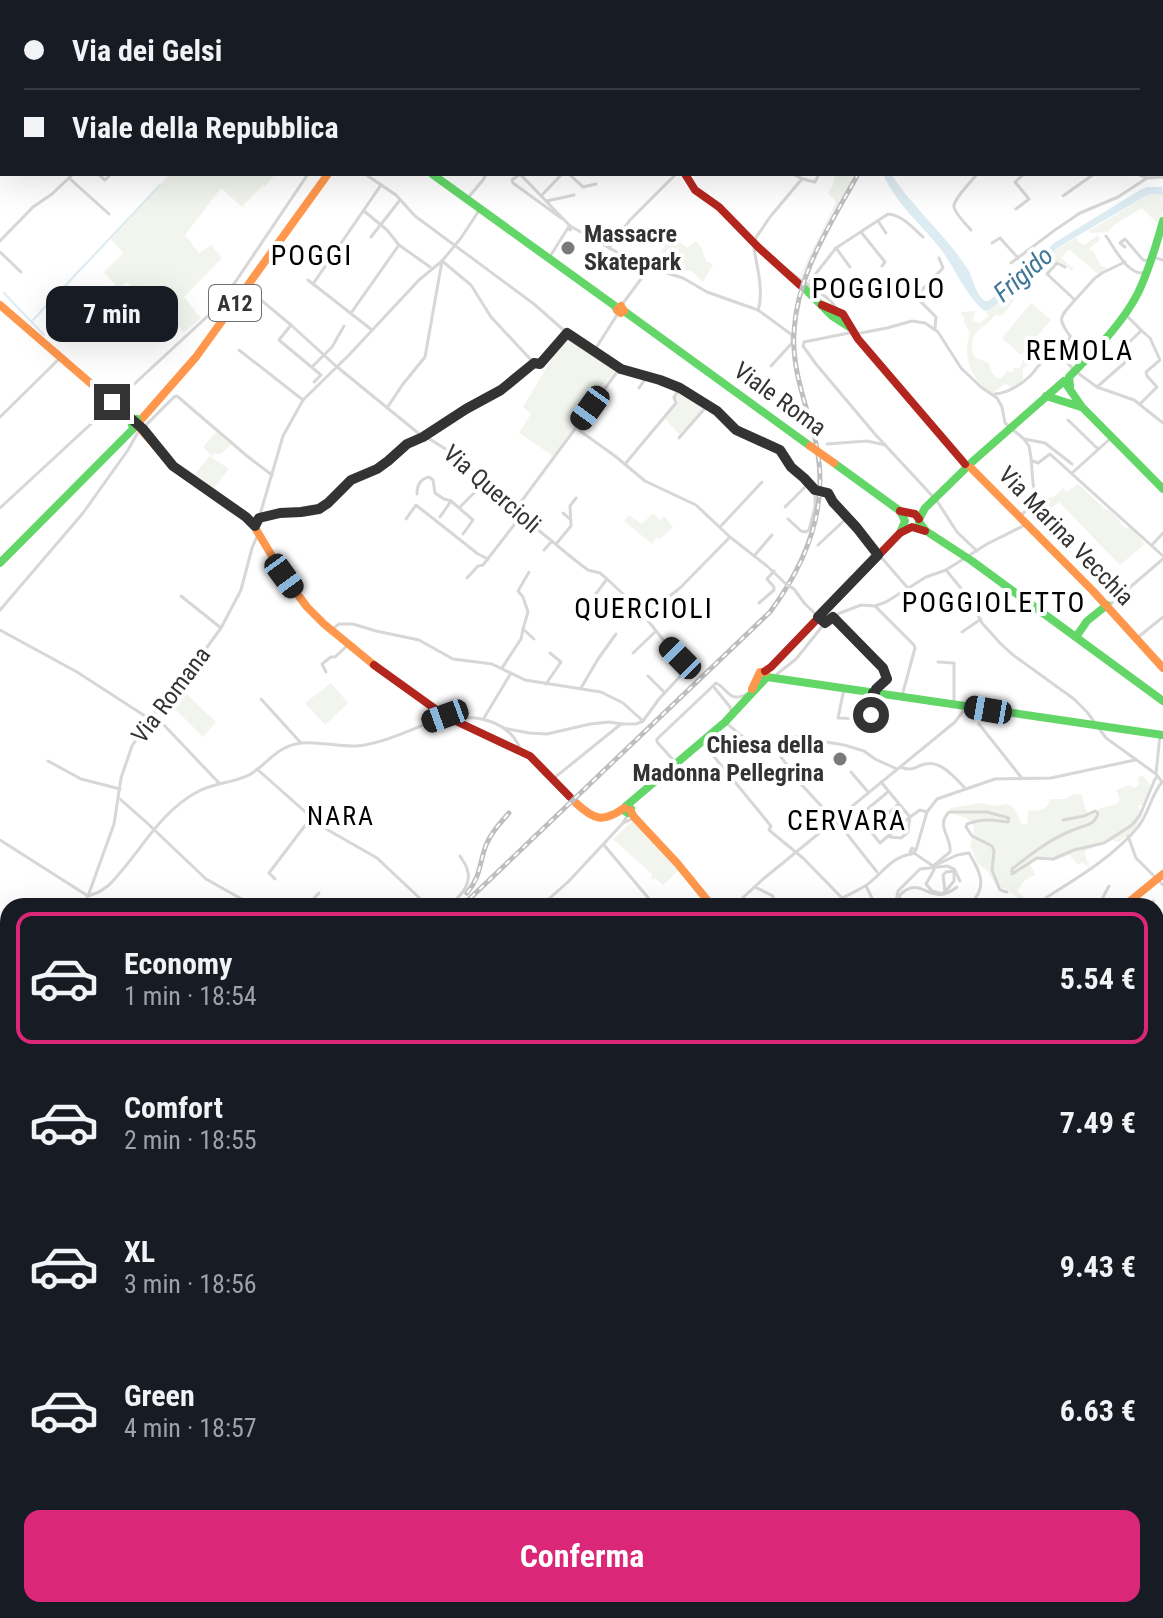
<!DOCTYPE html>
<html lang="it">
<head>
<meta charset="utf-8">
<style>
  :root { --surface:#171b24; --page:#20242c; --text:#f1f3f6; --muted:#9ea1a6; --line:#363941; --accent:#db2777 }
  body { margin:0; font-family:"Roboto Condensed",sans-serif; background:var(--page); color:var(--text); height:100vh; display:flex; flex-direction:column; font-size:30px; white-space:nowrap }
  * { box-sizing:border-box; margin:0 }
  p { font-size:26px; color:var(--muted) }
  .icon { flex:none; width:44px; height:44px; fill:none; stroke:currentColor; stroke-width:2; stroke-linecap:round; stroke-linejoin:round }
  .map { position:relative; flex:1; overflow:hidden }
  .panel { position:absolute; left:0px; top:898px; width:1164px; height:720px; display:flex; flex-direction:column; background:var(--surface); border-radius:24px 24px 0 0; box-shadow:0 8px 32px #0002 }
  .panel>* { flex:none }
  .guide { position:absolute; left:0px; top:0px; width:1164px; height:176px; box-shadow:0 8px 32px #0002; display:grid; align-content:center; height:176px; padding:0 24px; background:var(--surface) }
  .end { position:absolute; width:36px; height:36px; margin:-18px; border:10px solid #333; background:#fff; box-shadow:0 0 0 4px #fff }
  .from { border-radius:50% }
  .bubble { position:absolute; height:56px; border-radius:16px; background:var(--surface); box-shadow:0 8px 32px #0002; font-size:26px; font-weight:700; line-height:56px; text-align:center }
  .car { position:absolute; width:24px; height:48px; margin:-24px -12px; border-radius:10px; box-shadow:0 0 6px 2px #0007; background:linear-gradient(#222 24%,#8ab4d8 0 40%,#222 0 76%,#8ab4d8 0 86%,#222 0) }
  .guide b { display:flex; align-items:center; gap:28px; height:76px; font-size:30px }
  .guide b+b { border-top:2px solid var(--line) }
  .guide i { width:20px; height:20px; background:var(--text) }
  ul { padding:14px 0 0; list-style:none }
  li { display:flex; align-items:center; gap:24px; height:132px; margin:0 16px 12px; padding:0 8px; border:4px solid transparent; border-radius:16px }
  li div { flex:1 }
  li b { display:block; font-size:30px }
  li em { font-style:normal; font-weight:700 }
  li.active { border-color:var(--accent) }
  li>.icon { width:72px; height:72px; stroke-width:1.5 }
  .cta { display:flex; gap:16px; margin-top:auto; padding:16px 24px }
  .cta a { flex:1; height:92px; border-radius:16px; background:var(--accent); color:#fff; font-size:32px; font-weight:700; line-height:92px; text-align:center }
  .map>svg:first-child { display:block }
</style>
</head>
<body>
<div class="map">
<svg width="1163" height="1618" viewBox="0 0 1163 1618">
  <rect width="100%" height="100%" fill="#fff"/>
  <g fill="#f1f5ed">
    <polygon points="170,174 272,174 274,176 265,186 263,185 242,207 221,188 185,235 199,253 211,245 222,258 184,297 201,318 184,333 153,302 145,303 127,282 119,289 104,272 123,253 110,238"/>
    <polygon points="835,174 857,174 818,246 803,278 800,276 804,267 836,202 828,193 833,185"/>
    <polygon points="1149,194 1163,195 1163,210 1160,222 1156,222 1142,208 1114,225 1108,232 1090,233 1089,231"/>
    <polygon points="671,235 687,248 696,241 701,247 706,261 713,264 703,282 692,271 676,270 681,262 659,256"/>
    <polygon points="1098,235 1100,240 1090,248 1089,250 1093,251 1101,266 1107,268 1099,275 1069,249 1061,258 1074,269 1072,271 1059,261 1053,265 1046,259 1057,248 1078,237 1077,241 1084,245"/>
    <path d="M1017 287 1019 291 1018 295 1002 316 995 315C982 332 966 331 974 357L989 363 991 371 997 378H1001L1007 371 1012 373 1014 368H1020C1021 361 1026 356 1033 356L1034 358 1023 369V380L1011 389 1008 385 1005 384 993 393C971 381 962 357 970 333L964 322V316L960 314 962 312 975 311 973 321 980 323 989 315 983 310C996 308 1008 296 1017 287Z"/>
    <polygon points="1031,303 1051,320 1021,355 1002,338"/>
    <polygon points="566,335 615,368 615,370 553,456 519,433 531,414 523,407"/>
    <polygon points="678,392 682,395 684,393 705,408 680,435 664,418 677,401 674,397"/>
    <polygon points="216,432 231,445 221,454 213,454 211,457 229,469 212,490 192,477 211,455 203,447"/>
    <path d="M1078 484 1104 508C1114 511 1119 522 1126 529L1130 527 1145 544 1120 565 1059 502 1047 512 1039 501 1055 496 1063 488 1067 492Z"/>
    <polygon points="653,513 660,520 664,516 673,527 660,539 657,537 652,544 624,521 629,515 642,524"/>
    <polygon points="331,683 348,703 325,725 305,703"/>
    <polygon points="179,687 216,722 203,737 167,701"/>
    <path d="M1140 776H1143L1150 784V787L1142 805H1139L1138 807C1148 821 1130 833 1119 842L1112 840 1085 851V855L1089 865V868L1083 863 1077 864 1070 855 1052 861 1046 857H1036L1029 863 1036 875C1024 879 1024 881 1017 891L1025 899 1022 902 1007 889 997 887 988 872 978 864 970 846C977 825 975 819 953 814L950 808 981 803 994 806 1007 804 1015 809 1021 823 1024 825 1027 824 1028 811C1039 810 1047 812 1050 799H1064L1075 794H1082L1085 808 1089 815 1101 808 1117 804 1120 799 1116 790 1129 785 1135 788 1139 784 1137 778Z"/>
    <polygon points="633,821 680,869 663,885 655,878 653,880 651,877 652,874 613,839"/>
    <polygon points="1156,1288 1163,1290 1163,1618 757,1618 753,1610 1156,1610"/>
  </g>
  <path fill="#ddebf3" d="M883 174H891C913 208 945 234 967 268 974 279 975 294 985 301H988L1008 286 1054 243 1140 190 1147 187H1162L1163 195 1149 194 1057 248 1005 298 989 310H983C965 294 955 268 940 248 920 223 896 204 883 174Z"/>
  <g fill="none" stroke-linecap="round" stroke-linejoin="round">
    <g stroke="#ddebf3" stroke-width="2">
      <polyline points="0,73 2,71"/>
      <polyline points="4,293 44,335"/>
      <polyline points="32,321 160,185"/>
      <polyline points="0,1048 8,1054"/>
      <polyline points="1156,1307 1163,1332"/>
      <polyline points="159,1610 160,1618"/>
    </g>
    <g stroke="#d7d7d7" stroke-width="3">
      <polyline points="70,0 72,2"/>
      <polyline points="316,0 318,2"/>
      <polyline points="610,0 612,2"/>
      <polyline points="61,2 63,0"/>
      <polyline points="1140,2 1141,0"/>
      <polyline points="1162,157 1163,158"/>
      <polyline points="98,174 105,180 111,174"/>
      <polyline points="365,174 396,195 415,216 534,304 567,333 621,369 660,380 680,388 702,404 717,411 736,430 780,450 791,467 804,478 817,491"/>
      <polyline points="520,174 512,180 513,183 561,218"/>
      <polyline points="520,174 570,226"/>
      <polyline points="569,174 583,187 596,184"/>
      <polyline points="792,174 803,179"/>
      <polyline points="1010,174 1014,174"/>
      <polyline points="1137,174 1147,178 1163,177"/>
      <polyline points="69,178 109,214"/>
      <polyline points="541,196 562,174"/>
      <polyline points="1063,196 1094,174"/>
      <polyline points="467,199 483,180 486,174"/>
      <polyline points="547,201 574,195"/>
      <polyline points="1016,209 1029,199 1015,182 1024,174"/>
      <polyline points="364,211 387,230 399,245 430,267"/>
      <polyline points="878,221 886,233"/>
      <polygon points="570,226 572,228 570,230 568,228"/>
      <polyline points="572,227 638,264 683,278 707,292 758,310 792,335 792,343 771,366"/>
      <path d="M971 230C966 224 956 215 954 207 953 199 972 181 977 174"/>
      <polyline points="861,232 885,262 882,266"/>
      <path d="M1106 236C1115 249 1130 279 1147 272"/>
      <polyline points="371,237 400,200"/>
      <polyline points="0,241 33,207 52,194 73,174"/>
      <polyline points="753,242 770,217 801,180 803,179 815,182 819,174"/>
      <polyline points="992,243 1000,238 1019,259"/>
      <polyline points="1125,247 1120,243 1125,239 1143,260 1151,261"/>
      <polyline points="609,248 630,220 676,174"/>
      <polyline points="836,248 850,267"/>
      <polyline points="0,252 21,272"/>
      <polyline points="1152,257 1163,260"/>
      <polyline points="549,258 568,228"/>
      <polyline points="1011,263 1055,230 1080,213 1118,197 1147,178"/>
      <path d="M1065 267 1057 263 1047 274 1075 300C1060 317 1056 318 1071 337L1058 350V353L1075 371 1097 387 1134 400 1163 423"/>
      <polyline points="786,269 802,281"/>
      <polyline points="814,276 835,285"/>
      <polyline points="308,280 372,330"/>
      <polyline points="806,283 830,300 840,313"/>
      <polyline points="313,284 381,185"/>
      <polyline points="249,290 291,325 336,366 423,437 428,438 463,460 514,510 576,561 588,570 600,573 607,579 638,608 668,646 688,665 686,670 659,699 643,721 636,724 621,724 553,779"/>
      <path d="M816 290V287L810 281 836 248 888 214C902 215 913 228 923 237"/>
      <polyline points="1075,300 1095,278 1104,272 1125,262"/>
      <polyline points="621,306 649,268"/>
      <path d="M758 310C764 292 757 267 754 248L758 247"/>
      <polyline points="351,313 399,245"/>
      <polyline points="291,325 279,340 321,375 314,382"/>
      <polyline points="935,328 936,317 920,301 918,294 943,268 939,258"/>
      <polyline points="854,332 804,342 803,346 816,364 874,433 937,501 957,532 977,551"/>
      <polyline points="855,334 887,328 912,321 925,323 938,332 961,368 981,387 997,398 1002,407 1005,423 1024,439 1029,446 1031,458 1033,483 1037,501 1021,515"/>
      <polyline points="239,350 303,400"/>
      <polyline points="594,351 617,315 617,311"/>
      <polyline points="1095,351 1107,363 1141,331 1141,330 1125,314"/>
      <polyline points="313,366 332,347 344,326"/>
      <polyline points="1097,387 1130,358"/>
      <polyline points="639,388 646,378"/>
      <path d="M995 394C1008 393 1019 386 1029 377 1036 371 1043 356 1053 354 1056 354 1058 355 1060 356"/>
      <polyline points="1140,404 1157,387 1147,376 1146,372 1160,360 1150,338 1141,330"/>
      <polyline points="387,408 403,384 425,357 442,261 471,285 491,317 534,363"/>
      <polyline points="0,417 60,358"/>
      <polyline points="1068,420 1098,449"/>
      <polyline points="576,428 615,456 645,481 696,505 730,537 767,566 786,584"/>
      <polyline points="679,438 707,406"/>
      <polyline points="1024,439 1045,443 1072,464"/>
      <polyline points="827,444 867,441 885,445"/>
      <polyline points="1033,461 1038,463 1050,454 1163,556"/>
      <polyline points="625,464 676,403 674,397 680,388"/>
      <polyline points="1072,473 1111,438"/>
      <polyline points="828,493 833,502 907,587"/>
      <path d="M417 494C417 486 420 479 429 477L433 480 435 493 444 499 451 501 473 520 463 534"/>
      <polyline points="460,507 486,481"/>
      <polyline points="785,507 809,483"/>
      <polyline points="0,508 211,313 236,281 308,174"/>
      <polyline points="515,510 620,368"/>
      <polyline points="563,513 571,520"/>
      <polyline points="440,517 451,501"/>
      <polyline points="259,518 280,513 313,510 324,506 351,480 377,469 407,444 423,437 454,416 501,390 534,363 540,364 567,333"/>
      <polyline points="406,519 416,505 478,554 488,559"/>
      <polyline points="788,519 801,531 806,532 809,530 815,507 815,490"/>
      <polyline points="255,525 259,518 283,436 303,400 349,355 419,280 442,261 461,238 480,209"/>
      <polyline points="721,526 762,482"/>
      <polyline points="556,544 571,526 570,506 576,498"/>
      <polyline points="818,545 848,517"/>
      <polyline points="1152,545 1163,533"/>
      <polyline points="544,550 552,541"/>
      <polyline points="754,556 772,535"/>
      <polyline points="946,570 969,598 982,623 1000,643 1013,655 1074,699 1087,712 1106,738 1156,774 1163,783"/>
      <polyline points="467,578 478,566 483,565 521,516"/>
      <polyline points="794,589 805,604 825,623"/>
      <polyline points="181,596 221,628"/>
      <polyline points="759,603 774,590 774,587 767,579 774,571"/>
      <polyline points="875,606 914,645 915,648 902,696"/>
      <polyline points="1108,606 1163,559"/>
      <polyline points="0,610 83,513 128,450 137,434 174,397 177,396 247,456 272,475"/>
      <polyline points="580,615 607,579"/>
      <polyline points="645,615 680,588 730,537"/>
      <polyline points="834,619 883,668 887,679 876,689 875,693"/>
      <polyline points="523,629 528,612 523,597 518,591 529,572"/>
      <polyline points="0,630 77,672 145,716 153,717 162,723 219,783"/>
      <polyline points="331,630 339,624 353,624 376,631 419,640 453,659 492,664 525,680 601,692 623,703 643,721"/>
      <polyline points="962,632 981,619"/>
      <polyline points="1137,638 1163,617"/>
      <polyline points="633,653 655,632"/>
      <polyline points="938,662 954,663 954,704"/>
      <polyline points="502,668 521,639 523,629 534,639"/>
      <polyline points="326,672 322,664 331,657 335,657 349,644"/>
      <polyline points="648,676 665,693"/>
      <polyline points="776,679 777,674 796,659 825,623 840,613 861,605 875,606 886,602 926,577 946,570 987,544 1027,524"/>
      <polyline points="546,684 561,662 550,653"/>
      <path d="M713 686 716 683C730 690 728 704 749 693"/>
      <polyline points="713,686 730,707 732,714"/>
      <polyline points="581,688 598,659 616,634"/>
      <polyline points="844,689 838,718 868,719 871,715 873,693"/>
      <polyline points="261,699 301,743"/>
      <polyline points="484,718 511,673"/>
      <path d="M455 719C481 714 512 724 521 751"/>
      <path d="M725 722C745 738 745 743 772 745L801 784 847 834 877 872"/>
      <polyline points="979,724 1021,777"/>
      <polyline points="503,728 529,733 547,734 590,724 609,722 622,724"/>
      <path d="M702 742 771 826 769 830 804 859 842 898C849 895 858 890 865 886 881 876 891 856 912 854"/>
      <polyline points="773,745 787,739 796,737 844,745 864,751 875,759 897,769"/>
      <polyline points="48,761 81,779 120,789"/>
      <polyline points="676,763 657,742 657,739 713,686"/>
      <path d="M900 767C914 772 913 767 925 764 941 760 955 778 965 788"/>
      <polyline points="257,769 311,817 328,830 377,858 428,906"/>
      <polyline points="851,772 868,792"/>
      <polyline points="1156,774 1160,735"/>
      <polyline points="881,782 910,817 880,843 860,818 859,812 865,811 889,791"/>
      <polyline points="120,799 146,822 206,879 254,906"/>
      <path d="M1063 820 1084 816 1095 811 1098 813C1095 826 1084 825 1073 830 1050 839 1031 854 1012 869V874L1037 858 1053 859 1074 850 1104 843 1132 825 1140 815 1155 779 1157 777"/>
      <polyline points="623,823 632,819"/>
      <polyline points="869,830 899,804"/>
      <polyline points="1128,836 1136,858 1163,885"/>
      <polyline points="890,837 901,838 908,832 910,817 920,810 927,812"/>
      <polyline points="0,840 88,896"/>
      <polyline points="604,845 655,906"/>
      <polyline points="916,850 914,853 910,852 912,848 916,850 927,812 937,799 995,779 1051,778 1135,760"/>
      <polyline points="914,853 933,866"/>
      <path d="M936 865 957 855 969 853C981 874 988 886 970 905"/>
      <polyline points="275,879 269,873 310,819"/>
      <polyline points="866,886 876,906"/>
      <polyline points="755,887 773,896 773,901 768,906"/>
      <polyline points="945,892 954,881 954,872"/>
      <path d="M942 894 932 891 926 884 934 870 933 866 950 852C952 836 935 827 949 812H987L1009 818 1008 822C991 820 984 818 967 824L966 827 972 836 992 846 994 851 992 870 1000 890 1007 892"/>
      <polyline points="942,894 945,891 943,875 946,872 955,871"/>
      <path d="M88 896 99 892 109 885C139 855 158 813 197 792 213 783 233 783 249 775 267 765 276 746 301 743 319 741 338 747 356 746 383 744 417 727 443 717"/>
      <polyline points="1153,901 1154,906"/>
      <polyline points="384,902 388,906"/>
      <polyline points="83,906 88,896 114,824 121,778 132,746 151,717 184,679 221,628 241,590 252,548 258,534"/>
      <polyline points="307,906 319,893"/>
      <polyline points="392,906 395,906"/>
      <polyline points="413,906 420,899"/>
      <path d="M450 906C459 896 473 885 467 869 466 864 462 860 460 856"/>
      <polyline points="541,906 569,881 623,823 627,816"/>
      <polyline points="734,906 762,880 955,722 967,706"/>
      <polyline points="895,906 898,891 920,869 947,866 954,869 960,881"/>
      <path d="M899 906 900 895C922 873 930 909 957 887"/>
      <path d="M1040 906 1047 897C1079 877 1114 856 1138 827 1149 813 1151 795 1162 782"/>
      <polyline points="1094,906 1101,901 1109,886"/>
      <polyline points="1156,911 1163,932"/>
      <polyline points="1156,943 1163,943"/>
      <polyline points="0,965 8,971"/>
      <polyline points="0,991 8,984"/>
      <polyline points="1156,993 1163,989"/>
      <polyline points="0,1044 8,1050"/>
      <polyline points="1156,1050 1163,1047"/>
      <polyline points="1156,1081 1163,1082"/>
      <polyline points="1156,1115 1163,1117"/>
      <polyline points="0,1156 8,1167"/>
      <polyline points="0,1156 8,1149"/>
      <polyline points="0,1235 8,1242"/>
      <polyline points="0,1321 8,1314"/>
      <polyline points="0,1354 8,1365"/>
      <polyline points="0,1366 8,1359"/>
      <polyline points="1156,1428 1163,1448"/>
      <polyline points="0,1431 8,1440"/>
      <polyline points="0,1574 8,1572"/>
      <polyline points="179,1610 183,1618"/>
      <polyline points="730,1610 735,1618"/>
      <polyline points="964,1610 971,1618"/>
      <polyline points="1106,1610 1117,1618"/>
      <polyline points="199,1618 208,1610"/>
      <polyline points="212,1618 215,1618"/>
      <polyline points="246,1618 253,1610"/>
      <polyline points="303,1618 313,1610"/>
      <polyline points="1044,1618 1049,1610"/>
    </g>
    <g stroke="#63d668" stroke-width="8">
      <polyline points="191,0 193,2"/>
      <polyline points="651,0 652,2"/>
      <polyline points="666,0 666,2"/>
      <polyline points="1154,0 1157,2"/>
      <polyline points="453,2 454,0"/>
      <polyline points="432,174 615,306 617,310"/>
      <polyline points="805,289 832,316 849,327"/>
      <polyline points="624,311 810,446"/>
      <path d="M1070 386 1069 377C1094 351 1121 326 1138 293 1149 270 1156 246 1163 221"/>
      <polyline points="1046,396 1081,407"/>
      <polyline points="972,462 1064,381 1082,407 1163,489"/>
      <polyline points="834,463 900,511 905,521 900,533"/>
      <polyline points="919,519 925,508 966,468"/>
      <polyline points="919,522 926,531 972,561 1163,701"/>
      <polyline points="0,563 135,427"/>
      <polyline points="1076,637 1087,621 1107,605"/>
      <polyline points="767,677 1163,735"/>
      <polyline points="626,806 725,722 767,677"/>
      <polygon points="626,806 631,809 628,813 623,810"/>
      <polyline points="0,1466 8,1464"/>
      <polyline points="170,1610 172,1618"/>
    </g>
    <g stroke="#ff974d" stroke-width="8">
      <polyline points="1162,6 1163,7"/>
      <polyline points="0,305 132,419 173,466 251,521 284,576 307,607 324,624 374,665"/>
      <polygon points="621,306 624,311 621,313 617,310"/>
      <polyline points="139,422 196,357 328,174"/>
      <polyline points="971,468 1093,591 1163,668"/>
      <polyline points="752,689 760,672 766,672"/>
      <path d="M576 803C594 820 603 823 624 808"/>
      <polyline points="630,810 634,817 677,863 712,906"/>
      <polyline points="1124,906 1163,874"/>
    </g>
    <g stroke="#b3261e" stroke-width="8">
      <polyline points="685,174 695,190 719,207 758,247 800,285"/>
      <polyline points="822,305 843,314 858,339 965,464"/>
      <polyline points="900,511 915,514 919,519"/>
      <polyline points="374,665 445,716 530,756 570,797"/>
      <polyline points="765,671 771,667 900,533 912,527 925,531"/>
      <polyline points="0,1498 8,1499"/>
    </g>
    <defs>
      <g id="rail">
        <polyline points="953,2 954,0"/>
        <path d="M467 893C481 876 479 864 486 845 491 833 500 823 509 813"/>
        <path d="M462 906 770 612C811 557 833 496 812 428 803 396 792 366 794 332 797 273 831 224 858 174"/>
        <polyline points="0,1349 8,1341"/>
      </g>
    </defs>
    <use href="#rail" stroke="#bebebe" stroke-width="5"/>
    <use href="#rail" stroke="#fff" stroke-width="2" stroke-dasharray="6" stroke-linecap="butt"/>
    <g stroke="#d7d7d7" stroke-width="3">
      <polyline points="817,491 828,493"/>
      <polyline points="786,584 794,589"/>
    </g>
    <polyline stroke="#63d668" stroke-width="8" points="132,425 137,419"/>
    <polyline stroke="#ff974d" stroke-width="8" points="810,446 834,463"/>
  </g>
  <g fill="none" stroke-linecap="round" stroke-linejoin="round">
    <polyline stroke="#333" stroke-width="10" points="112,402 143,429 173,466 246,517 255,526 259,518 280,513 301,512 319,509 328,503 351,480 377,469 388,461 407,444 423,437 466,409 501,390 534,363 540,364 567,333 621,369 660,380 680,388 717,411 736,430 780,450 791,467 804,478 815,490 828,493 833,502 857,528 878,555 818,617 825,623 833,617 883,668 887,679 876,689 875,693 873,693 871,715"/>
  </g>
  <g fill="#7a7a7a" stroke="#fff" stroke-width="3">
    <circle cx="568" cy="248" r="8"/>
    <circle cx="840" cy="759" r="8"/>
  </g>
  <g text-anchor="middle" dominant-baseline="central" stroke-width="8" stroke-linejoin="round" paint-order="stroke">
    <rect fill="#fff" stroke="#707070" stroke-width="2" x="209" y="285" width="52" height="36" rx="6"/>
    <g font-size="22" font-weight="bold" fill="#333">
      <text x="235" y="303">A12</text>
    </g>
    <g font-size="24" font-weight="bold" fill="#333" stroke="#fff" text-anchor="start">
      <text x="584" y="234">Massacre<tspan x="584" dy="28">Skatepark</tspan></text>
      <text x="824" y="745" text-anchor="end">Chiesa della<tspan x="824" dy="28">Madonna Pellegrina</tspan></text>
    </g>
    <g font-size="24" fill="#333" stroke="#fff">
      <text transform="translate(780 399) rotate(36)">Viale Roma</text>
      <text transform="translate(492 489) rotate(41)">Via Quercioli</text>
      <text transform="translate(1066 536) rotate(46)">Via Marina Vecchia</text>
      <text transform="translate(171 695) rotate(-53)">Via Romana</text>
    </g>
    <g font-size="26" font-style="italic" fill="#3f7597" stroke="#fff">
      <text transform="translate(1023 274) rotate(-41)">Frigido</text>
    </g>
    <g font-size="26" letter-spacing="2" fill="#000" stroke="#fff">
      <text x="341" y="816">NARA</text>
    </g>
    <g font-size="28" letter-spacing="2" fill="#000" stroke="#fff">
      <text x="312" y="255">POGGI</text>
      <text x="879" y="288">POGGIOLO</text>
      <text x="1080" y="350">REMOLA</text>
      <text x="994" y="602">POGGIOLETTO</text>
      <text x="644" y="608">QUERCIOLI</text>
      <text x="847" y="820">CERVARA</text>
    </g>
  </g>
</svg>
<i class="end from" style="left:871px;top:715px"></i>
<i class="end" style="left:112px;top:402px"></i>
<div class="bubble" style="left:46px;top:286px;width:132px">7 min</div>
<i class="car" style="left:590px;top:408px;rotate:216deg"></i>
<i class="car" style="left:284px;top:576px;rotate:144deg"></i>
<i class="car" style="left:680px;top:658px;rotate:315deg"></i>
<i class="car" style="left:988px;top:710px;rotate:280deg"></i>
<i class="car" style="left:445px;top:716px;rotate:250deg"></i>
<div class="guide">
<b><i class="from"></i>Via dei Gelsi</b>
<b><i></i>Viale della Repubblica</b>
</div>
<section class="panel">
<ul>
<li class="active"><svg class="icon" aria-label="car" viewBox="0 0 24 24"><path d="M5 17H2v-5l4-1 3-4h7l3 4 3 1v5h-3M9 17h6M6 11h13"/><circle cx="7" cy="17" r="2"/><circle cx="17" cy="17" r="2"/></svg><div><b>Economy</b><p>1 min · 18:54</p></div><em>5.54 €</em></li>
<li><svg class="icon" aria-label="car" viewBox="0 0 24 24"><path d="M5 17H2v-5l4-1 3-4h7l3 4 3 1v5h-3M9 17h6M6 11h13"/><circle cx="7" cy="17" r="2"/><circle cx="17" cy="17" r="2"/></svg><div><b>Comfort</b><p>2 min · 18:55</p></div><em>7.49 €</em></li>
<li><svg class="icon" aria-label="car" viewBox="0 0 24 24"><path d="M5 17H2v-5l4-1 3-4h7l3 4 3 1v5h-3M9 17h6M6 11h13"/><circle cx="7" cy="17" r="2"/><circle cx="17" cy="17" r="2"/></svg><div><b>XL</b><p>3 min · 18:56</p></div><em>9.43 €</em></li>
<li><svg class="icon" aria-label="car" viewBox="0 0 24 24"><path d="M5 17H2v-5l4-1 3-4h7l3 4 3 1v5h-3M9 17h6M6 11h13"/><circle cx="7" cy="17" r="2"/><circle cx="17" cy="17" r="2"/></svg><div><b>Green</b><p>4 min · 18:57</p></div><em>6.63 €</em></li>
</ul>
<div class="cta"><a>Conferma</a></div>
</section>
</div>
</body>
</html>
